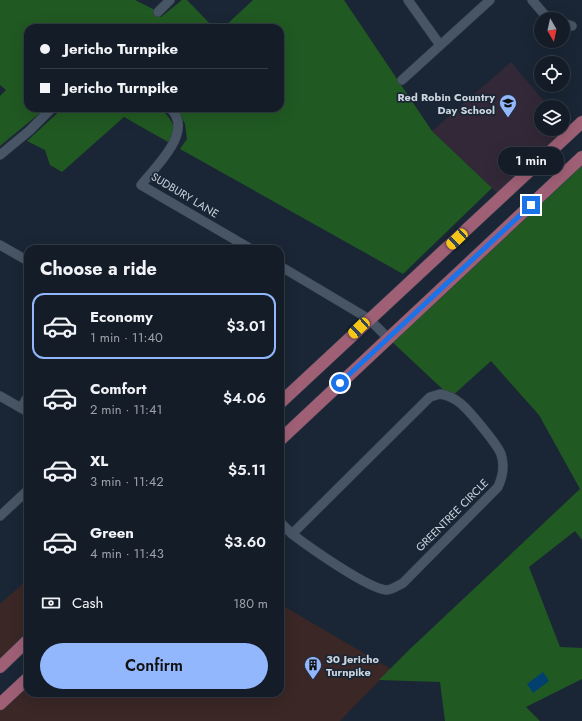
<!DOCTYPE html>
<html lang="en">
<head>
<meta charset="utf-8">
<style>
  :root { --surface:#141c28; --page:#212934; --text:#f1f3f6; --muted:#9da1a8; --line:#333a45; --accent:#93b7fd }
  body { margin:0; font-family:Jost,sans-serif; background:var(--page); color:var(--text); height:100vh; display:flex; flex-direction:column; font-size:15px; white-space:nowrap }
  * { box-sizing:border-box; margin:0 }
  p { font-size:13px; color:var(--muted) }
  .icon { flex:none; width:22px; height:22px; fill:none; stroke:currentColor; stroke-width:2; stroke-linecap:round; stroke-linejoin:round }
  .map { position:relative; flex:1; overflow:hidden }
  .sheet { position:absolute; left:24px; top:245px; width:260px; height:452px; display:flex; flex-direction:column; background:var(--surface); border-radius:12px; box-shadow:0 4px 16px #0002,0 0 0 1px var(--line) }
  .sheet>* { flex:none }
  .banner { position:absolute; left:24px; top:24px; width:260px; height:88px; border-radius:12px; box-shadow:0 4px 16px #0002,0 0 0 1px var(--line); display:grid; align-content:center; height:88px; padding:0 16px; background:var(--surface) }
  .needle { width:26px; rotate:171deg }
  .fabs { position:absolute; left:534px; top:12px; display:grid; gap:8px }
  .fabs a { display:grid; place-items:center; width:36px; height:36px; border-radius:50%; background:var(--surface); box-shadow:0 4px 16px #0002,0 0 0 1px var(--line); font-size:20px }
  .end { position:absolute; width:18px; height:18px; margin:-9px; border:5px solid #1a73e8; background:#fff; box-shadow:0 0 0 2px #fff }
  .from { border-radius:50% }
  .bubble { position:absolute; height:28px; border-radius:14px; background:var(--surface); box-shadow:0 4px 16px #0002,0 0 0 1px var(--line); font-size:13px; font-weight:600; line-height:28px; text-align:center }
  .car { position:absolute; width:12px; height:24px; margin:-12px -6px; border-radius:5px; box-shadow:0 0 3px 1px #0007; background:linear-gradient(#f5c518 24%,#345 0 40%,#f5c518 0 76%,#345 0 86%,#f5c518 0) }
  .banner b { display:flex; align-items:center; gap:14px; height:38px; font-size:15px }
  .banner b+b { border-top:1px solid var(--line) }
  .banner i { width:10px; height:10px; background:var(--text) }
  ul { padding:0; list-style:none }
  li { display:flex; align-items:center; gap:12px; height:66px; margin:0 8px 6px; padding:0 8px; border:2px solid transparent; border-radius:12px }
  li div { flex:1 }
  li b { display:block; font-size:15px }
  li em { font-style:normal; font-weight:600 }
  li.current { border-color:var(--accent) }
  li>.icon { width:36px; height:36px; stroke-width:1.5 }
  h2 { padding:0 16px; font-size:18px; line-height:48px }
  .pay { display:flex; align-items:center; gap:10px; height:44px; padding:0 16px; font-size:15px }
  .pay p { margin-inline-start:auto }
  .action { display:flex; gap:8px; margin-top:auto; padding:8px 16px }
  .action a { flex:1; height:46px; border-radius:24px; background:var(--accent); color:#111; font-size:16px; font-weight:600; line-height:46px; text-align:center }
  .map>svg:first-child { display:block }
</style>
</head>
<body>
<div class="map">
<svg width="582" height="721" viewBox="0 0 582 721">
  <rect width="100%" height="100%" fill="#1a2635"/>
  <g fill="#3a2726">
    <polygon points="28,579 28,635 0,660 0,604"/>
    <polygon points="280,604 391,669 340,721 0,721 0,698 28,672 28,693 280,693"/>
  </g>
  <polygon fill="#322837" points="511,62 549,107 541,107 541,129 563,129 563,123 567,128 498,194 432,131"/>
  <g fill="#215922">
    <polygon points="0,0 135,0 153,9 161,17 182,0 187,0 214,28 28,28 28,108 46,108 0,146 0,96 6,90 0,85"/>
    <polygon points="253,0 344,0 432,131 492,188 403,274 180,149 187,139 185,124 177,108 280,108 280,28 223,28"/>
    <path d="M63 108H160C171 119 180 128 168 142L124 117 62 172 50 165 45 150 27 141Z"/>
    <polygon points="582,157 582,540 575,531 529,567 560,647 582,648 582,679 526,707 540,721 445,721 440,682 379,680 410,649 580,489 539,415 491,361 451,397 388,338"/>
  </g>
  <polygon fill="#01406f" points="543,672 549,681 533,693 527,684"/>
  <g fill="none" stroke-linecap="round" stroke-linejoin="round">
    <defs>
      <g id="minor">
        <polyline points="408,0 440,45"/>
        <polyline points="532,0 544,14 552,19"/>
        <polyline points="158,12 170,0"/>
        <polyline points="563,23 572,26"/>
        <polyline points="402,80 490,0"/>
        <path d="M170 108C195 131 156 166 141 185L251 249"/>
        <polyline points="0,155 29,131 52,108"/>
        <polyline points="0,245 28,261"/>
        <polyline points="280,266 369,319 388,338"/>
        <path d="M440 394C447 395 454 398 460 403 469 410 497 444 501 454 505 466 503 476 498 487L403 583C397 586 392 590 386 590 367 588 309 547 292 534L430 397Z"/>
        <polyline points="0,396 28,412"/>
        <polyline points="21,408 28,396"/>
        <polyline points="0,516 28,490"/>
        <polyline points="280,522 292,534"/>
      </g>
      <g id="major">
        <polyline points="280,403 582,122"/>
        <polyline points="280,440 582,157"/>
        <polyline points="0,667 28,640"/>
        <polyline points="0,704 28,678"/>
      </g>
    </defs>
    <use href="#minor" stroke="#39424e" stroke-width="10"/>
    <use href="#major" stroke="#39424e" stroke-width="13"/>
    <use href="#minor" stroke="#475565" stroke-width="9"/>
    <use href="#major" stroke="#9f6076" stroke-width="12"/>
  </g>
  <g fill="none" stroke-linecap="round" stroke-linejoin="round">
    <polyline stroke="#1a73e8" stroke-width="5" points="340,383 531,205"/>
  </g>
  <defs>
    <symbol id="school-pin" viewBox="-11 -11 22 30"><path d="M0 17L-7.5 6A9.5 9.5 0 1 1 7.5 6Z" fill="#93b7fd" stroke="#1a2635"/><path d="M0-5L7-2L0 1L-7-2ZM-4 1L0 2.5L4 1V4Q0 6-4 4Z" fill="#111"/></symbol>
    <symbol id="building-pin" viewBox="-11 -11 22 30"><path d="M0 17L-7.5 6A9.5 9.5 0 1 1 7.5 6Z" fill="#93b7fd" stroke="#1a2635"/><path d="M-4-6H4V6H1V3H-1V6H-4ZM-2.5-4.3h1.7v1.8h-1.7ZM.8-4.3h1.7v1.8H.8ZM-2.5-1h1.7V.8h-1.7ZM.8-1h1.7V.8H.8Z" fill="#111"/></symbol>
  </defs>
  <g fill-rule="evenodd">
    <use href="#school-pin" x="498" y="93" width="20" height="27"/>
    <use href="#building-pin" x="303" y="655" width="20" height="27"/>
  </g>
  <g text-anchor="middle" dominant-baseline="central" stroke-width="3.5" stroke-linejoin="round" paint-order="stroke">
    <g font-size="11" font-weight="bold" fill="#ccd5de" stroke="#1a2635" text-anchor="end">
      <text x="495" y="97">Red Robin Country<tspan x="495" dy="13">Day School</tspan></text>
      <text x="326" y="659" text-anchor="start">30 Jericho<tspan x="326" dy="13">Turnpike</tspan></text>
    </g>
    <g font-size="11" fill="#ccd5de" stroke="#1a2635">
      <text transform="translate(185 195) rotate(31)">SUDBURY LANE</text>
      <text transform="translate(452 515) rotate(-45)">GREENTREE CIRCLE</text>
    </g>
  </g>
</svg>
<div class="fabs">
<a><svg class="needle" viewBox="-14 -14 28 28"><path d="M0-13l5 13h-10z" fill="#e53935"/><path d="M0 13l5-13h-10z" fill="#9da1a8"/></svg></a>
<a><svg class="icon" aria-label="locate" viewBox="0 0 24 24"><circle cx="12" cy="12" r="6"/><path d="M12 2v4M12 18v4M2 12h4M18 12h4"/></svg></a>
<a><svg class="icon" aria-label="layers" viewBox="0 0 24 24"><path d="M12 4l9 5-9 5-9-5zM3 14l9 5 9-5"/></svg></a>
</div>
<i class="end from" style="left:340px;top:383px"></i>
<i class="end" style="left:531px;top:205px"></i>
<div class="bubble" style="left:498px;top:147px;width:66px">1 min</div>
<i class="car" style="left:457px;top:239px;rotate:227deg"></i>
<i class="car" style="left:359px;top:328px;rotate:227deg"></i>
<div class="banner">
<b><i class="from"></i>Jericho Turnpike</b>
<b><i></i>Jericho Turnpike</b>
</div>
<section class="sheet">
<h2>Choose a ride</h2>
<ul>
<li class="current"><svg class="icon" aria-label="car" viewBox="0 0 24 24"><path d="M5 17H2v-5l4-1 3-4h7l3 4 3 1v5h-3M9 17h6M6 11h13"/><circle cx="7" cy="17" r="2"/><circle cx="17" cy="17" r="2"/></svg><div><b>Economy</b><p>1 min · 11:40</p></div><em>$3.01</em></li>
<li><svg class="icon" aria-label="car" viewBox="0 0 24 24"><path d="M5 17H2v-5l4-1 3-4h7l3 4 3 1v5h-3M9 17h6M6 11h13"/><circle cx="7" cy="17" r="2"/><circle cx="17" cy="17" r="2"/></svg><div><b>Comfort</b><p>2 min · 11:41</p></div><em>$4.06</em></li>
<li><svg class="icon" aria-label="car" viewBox="0 0 24 24"><path d="M5 17H2v-5l4-1 3-4h7l3 4 3 1v5h-3M9 17h6M6 11h13"/><circle cx="7" cy="17" r="2"/><circle cx="17" cy="17" r="2"/></svg><div><b>XL</b><p>3 min · 11:42</p></div><em>$5.11</em></li>
<li><svg class="icon" aria-label="car" viewBox="0 0 24 24"><path d="M5 17H2v-5l4-1 3-4h7l3 4 3 1v5h-3M9 17h6M6 11h13"/><circle cx="7" cy="17" r="2"/><circle cx="17" cy="17" r="2"/></svg><div><b>Green</b><p>4 min · 11:43</p></div><em>$3.60</em></li>
</ul>
<div class="pay"><svg class="icon" aria-label="cash" viewBox="0 0 24 24"><path d="M3 7h18v10H3z"/><circle cx="12" cy="12" r="2"/></svg>Cash<p>180 m</p></div>
<div class="action"><a>Confirm</a></div>
</section>
</div>
</body>
</html>
